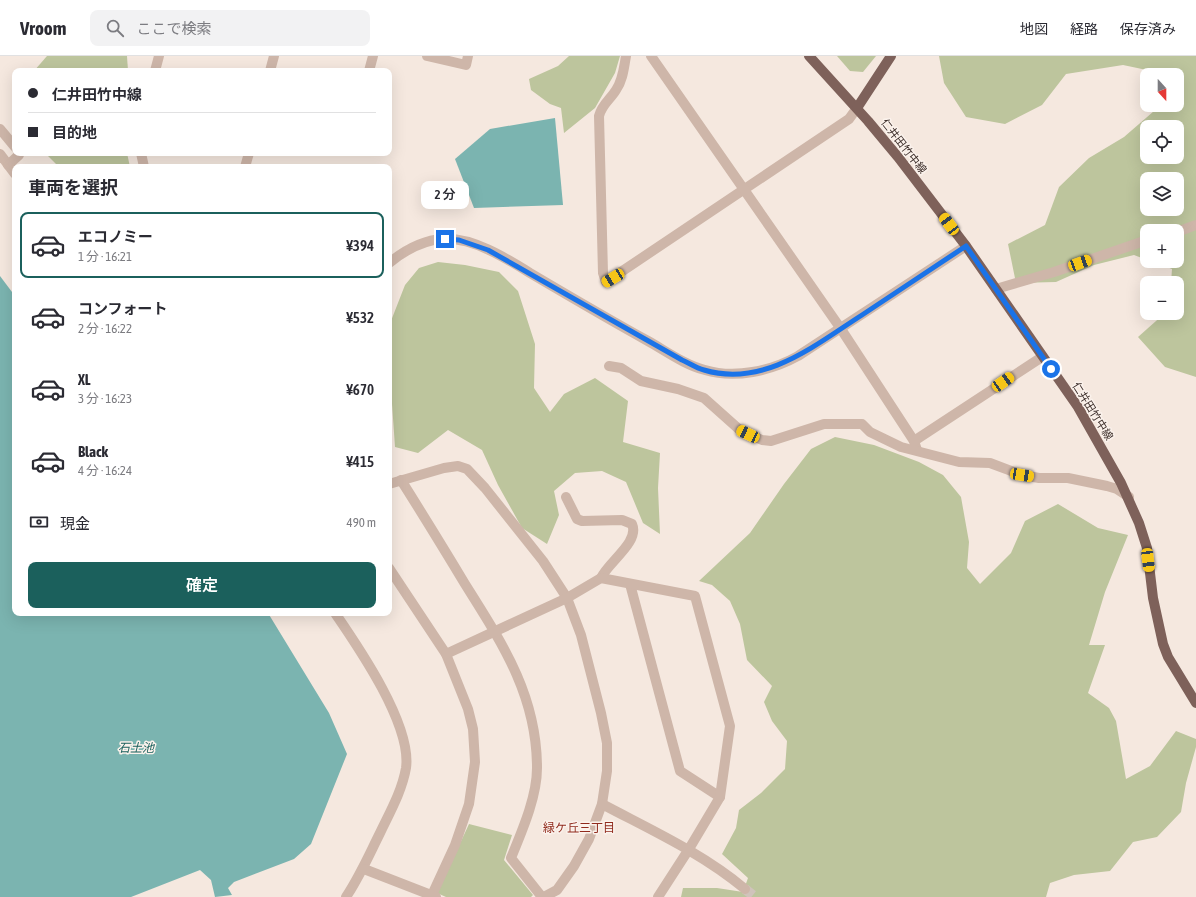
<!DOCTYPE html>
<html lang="ja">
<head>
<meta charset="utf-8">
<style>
  :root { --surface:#fff; --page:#f2f2f3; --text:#2b2b33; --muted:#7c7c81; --line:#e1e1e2; --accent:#1b605c }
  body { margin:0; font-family:"Asap Condensed","Noto Sans JP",sans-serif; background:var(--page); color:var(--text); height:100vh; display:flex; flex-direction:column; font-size:15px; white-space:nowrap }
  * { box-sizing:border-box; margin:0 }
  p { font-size:13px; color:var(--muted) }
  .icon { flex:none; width:22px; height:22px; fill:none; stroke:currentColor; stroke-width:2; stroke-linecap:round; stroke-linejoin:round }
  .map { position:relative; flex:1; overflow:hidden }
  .side { position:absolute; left:12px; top:108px; width:380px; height:452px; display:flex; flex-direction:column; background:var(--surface); border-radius:8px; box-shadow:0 4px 16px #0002 }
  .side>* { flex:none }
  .hud { position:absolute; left:12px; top:12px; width:380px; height:88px; border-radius:8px; box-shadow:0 4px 16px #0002; display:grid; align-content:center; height:88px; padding:0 16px; background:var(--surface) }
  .needle { width:26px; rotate:159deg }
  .tools { position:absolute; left:1140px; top:12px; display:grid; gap:8px }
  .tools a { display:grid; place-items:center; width:44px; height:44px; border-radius:8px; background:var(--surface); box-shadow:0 4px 16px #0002; font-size:20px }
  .end { position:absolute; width:18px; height:18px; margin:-9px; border:5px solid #1a73e8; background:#fff; box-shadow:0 0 0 2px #fff }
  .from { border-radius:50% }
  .bubble { position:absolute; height:28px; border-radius:8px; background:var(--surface); box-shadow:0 4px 16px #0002; font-size:13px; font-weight:600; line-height:28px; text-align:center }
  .car { position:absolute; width:12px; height:24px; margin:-12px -6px; border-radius:5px; box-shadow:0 0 3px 1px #0007; background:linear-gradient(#f5c518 24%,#345 0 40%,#f5c518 0 76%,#345 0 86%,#f5c518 0) }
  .hud b { display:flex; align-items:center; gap:14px; height:38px; font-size:15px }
  .hud b+b { border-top:1px solid var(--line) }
  .hud i { width:10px; height:10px; background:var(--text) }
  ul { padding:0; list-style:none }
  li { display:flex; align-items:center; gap:12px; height:66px; margin:0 8px 6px; padding:0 8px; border:2px solid transparent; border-radius:8px }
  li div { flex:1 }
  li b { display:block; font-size:15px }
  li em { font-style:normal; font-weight:600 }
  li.current { border-color:var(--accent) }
  li>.icon { width:36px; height:36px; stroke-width:1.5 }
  h2 { padding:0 16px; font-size:18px; line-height:48px }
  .pay { display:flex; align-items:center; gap:10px; height:44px; padding:0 16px; font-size:15px }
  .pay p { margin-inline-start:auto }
  .cta { display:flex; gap:8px; margin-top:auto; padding:8px 16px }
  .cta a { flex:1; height:46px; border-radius:8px; background:var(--accent); color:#fff; font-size:16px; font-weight:600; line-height:46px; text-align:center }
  header { display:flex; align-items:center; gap:24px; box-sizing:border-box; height:56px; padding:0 20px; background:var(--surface); border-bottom:1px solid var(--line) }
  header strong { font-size:19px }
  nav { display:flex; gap:22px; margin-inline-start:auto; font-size:14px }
  .search { width:280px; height:36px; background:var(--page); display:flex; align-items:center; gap:10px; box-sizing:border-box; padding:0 14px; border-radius:8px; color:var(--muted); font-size:15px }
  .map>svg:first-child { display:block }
</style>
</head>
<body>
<header>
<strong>Vroom</strong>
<div class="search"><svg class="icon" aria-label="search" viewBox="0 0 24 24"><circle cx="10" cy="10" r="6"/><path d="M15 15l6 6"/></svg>ここで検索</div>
<nav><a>地図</a><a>経路</a><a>保存済み</a></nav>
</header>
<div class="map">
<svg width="1196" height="841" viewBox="0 0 1196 841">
  <rect width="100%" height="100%" fill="#f5e8df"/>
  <g fill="#bdc59d" fill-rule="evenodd">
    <polygon points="47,0 127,0 128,15 34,15"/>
    <polygon points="569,0 620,0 615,17 595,52 564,77 561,52 550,48 531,34 529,23 558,10"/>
    <polygon points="837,0 876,0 863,16 850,15"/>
    <path d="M939 0H1196V321L1165 311 1138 281 1165 257H1177V227H1171L1172 213 1151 205H1177V175H1147V204L1134 199 1094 209 1056 226 1016 227 1008 188 1045 169 1059 131 1089 102 1124 81 1154 55 1155 49H1177V19H1160L1161 17 1123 9 1066 18 1042 49 1005 68 966 61 944 27ZM1147 71H1177V101H1147ZM1147 123H1177V153H1147Z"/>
    <polygon points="45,97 127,97 130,111 59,111"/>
    <polygon points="438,206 465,209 499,216 518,235 535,288 534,332 550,356 564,338 595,322 628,345 623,386 660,397 658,432 660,478 643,467 626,426 602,415 575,417 554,435 559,459 547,488 522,472 498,429 482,394 448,374 418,397 395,391 392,348 389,344 389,270 405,229 419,212"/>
    <polygon points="835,381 874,389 919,406 943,419 961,441 969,486 967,512 980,528 1011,497 1025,465 1058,448 1098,472 1128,479 1105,536 1089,589 1105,589 1088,637 1109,652 1116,665 1126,723 1150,710 1176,675 1196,683 1196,691 1186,727 1181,756 1157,781 1133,786 1110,815 1074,819 1050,827 1046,841 681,841 683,832 717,832 743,836 748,822 722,798 736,772 739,754 761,737 785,713 787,685 772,665 764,646 772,630 747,604 740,568 730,545 712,529 699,525 750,477 784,428 811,393"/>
    <polygon points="469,768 512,779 504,804 533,839 531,841 446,841 437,837"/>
  </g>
  <g fill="#7bb4b0">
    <polygon points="555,62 563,149 474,152 455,103 490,73"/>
    <polygon points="0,220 15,240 15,557 268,557 329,657 347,698 311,788 294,803 234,826 228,832 232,839 215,841 211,824 200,814 131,841 0,841"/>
  </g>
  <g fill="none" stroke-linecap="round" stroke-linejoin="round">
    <polyline stroke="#d0c3bb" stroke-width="10" stroke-dasharray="10 5" stroke-linecap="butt" points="745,833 755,841"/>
    <g stroke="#ceb6a9" stroke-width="10">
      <polyline points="427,0 466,9 468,0"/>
      <path d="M626 0C624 11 623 24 616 34 610 44 602 48 599 60L603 217 606 226 849 63 857 52"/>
      <polyline points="651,0 841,273 914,385 917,394"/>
      <polyline points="155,15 159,0"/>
      <polyline points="270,15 274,0"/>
      <polyline points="369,15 373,0"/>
      <polyline points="0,73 15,91"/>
      <polyline points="141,97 144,111"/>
      <polyline points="0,98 15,118"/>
      <polyline points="8,109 19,99 19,97"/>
      <polyline points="245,111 249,97"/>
      <polyline points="1177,176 1196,169"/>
      <path d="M389 207C405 194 422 184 443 183 472 181 506 202 530 217 569 240 608 263 648 285 666 295 685 309 705 314 735 323 771 315 798 300L966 190"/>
      <polyline points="996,233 1054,216 1147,184"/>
      <polyline points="609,310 621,312 641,325 678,333 704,342 741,375 762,384 771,385 824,368 862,368 870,376 901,391 959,406 990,407 1022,419 1039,422 1068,422 1107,430 1117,433 1129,441"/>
      <polyline points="914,385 1042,301"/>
      <path d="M401 424C423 459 444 493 465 528 502 587 537 639 537 712 537 741 522 775 511 802L542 841"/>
      <polyline points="389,428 444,412 458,410 467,413 485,432 543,505 567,542 581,579 601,657 607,687 607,715 602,748 589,783 574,810 557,834 544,841"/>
      <path d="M566 441 577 463 582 465 622 464 632 468C640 486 608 506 601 522"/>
      <polyline points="389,512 446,598 468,653 473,673 475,706 469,748 455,789 431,841"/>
      <polyline points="630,528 680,715 720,741"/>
      <path d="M335 557C359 592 412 669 406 712 402 735 390 756 380 777 369 799 360 820 346 841"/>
      <polyline points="446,598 567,542 601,522 695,540 730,670 720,741 689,793 658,841"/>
      <path d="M602 748C651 774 702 797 745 833"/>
      <polyline points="364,813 436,841"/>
    </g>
    <g stroke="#7e615a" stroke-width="10">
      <polyline points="809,0 868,65 898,101 966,190 1078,351 1121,427 1139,467 1147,492 1153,542 1163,588 1168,601 1196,647"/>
      <polyline points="857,52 891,0"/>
    </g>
  </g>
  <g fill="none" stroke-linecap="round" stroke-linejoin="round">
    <path stroke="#1a73e8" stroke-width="5" d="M445 183 459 184 488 194 682 304C689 307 696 312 704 314 764 332 815 289 862 259 897 236 931 213 966 190L1051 313"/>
  </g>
  <g text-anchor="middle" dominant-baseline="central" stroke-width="3" stroke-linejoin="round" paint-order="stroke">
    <g font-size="11" fill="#3b2d29" stroke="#fbf2ec">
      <text transform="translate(904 90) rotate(52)">仁井田竹中線</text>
      <text transform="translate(1093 355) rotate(58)">仁井田竹中線</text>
    </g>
    <g font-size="12" font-style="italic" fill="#1b605c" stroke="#fbf2ec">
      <text x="136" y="692">石土池</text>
    </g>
    <g font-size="12" fill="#902a1c" stroke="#fbf2ec">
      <text x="579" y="772">緑ケ丘三丁目</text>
    </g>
  </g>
</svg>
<div class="tools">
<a><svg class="needle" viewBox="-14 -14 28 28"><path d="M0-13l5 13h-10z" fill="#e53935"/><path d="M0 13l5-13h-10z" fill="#7c7c81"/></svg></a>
<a><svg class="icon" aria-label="locate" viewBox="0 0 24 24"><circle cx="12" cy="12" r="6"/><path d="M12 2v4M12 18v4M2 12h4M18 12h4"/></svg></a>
<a><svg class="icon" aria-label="layers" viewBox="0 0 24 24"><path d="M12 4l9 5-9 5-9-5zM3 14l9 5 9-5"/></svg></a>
<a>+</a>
<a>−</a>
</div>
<i class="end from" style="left:1051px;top:313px"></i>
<i class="end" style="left:445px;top:183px"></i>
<div class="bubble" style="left:421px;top:125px;width:48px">2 分</div>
<i class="car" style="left:949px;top:168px;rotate:323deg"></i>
<i class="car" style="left:1080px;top:207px;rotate:70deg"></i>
<i class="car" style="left:613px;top:222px;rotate:239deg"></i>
<i class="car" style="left:1003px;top:326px;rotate:56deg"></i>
<i class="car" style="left:748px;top:378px;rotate:295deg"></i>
<i class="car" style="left:1022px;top:419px;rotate:99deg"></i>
<i class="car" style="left:1148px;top:504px;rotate:173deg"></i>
<div class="hud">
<b><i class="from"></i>仁井田竹中線</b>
<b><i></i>目的地</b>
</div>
<section class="side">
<h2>車両を選択</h2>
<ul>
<li class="current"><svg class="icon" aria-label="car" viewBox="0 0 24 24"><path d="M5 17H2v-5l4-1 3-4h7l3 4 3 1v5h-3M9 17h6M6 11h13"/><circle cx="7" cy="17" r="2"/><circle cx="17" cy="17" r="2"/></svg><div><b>エコノミー</b><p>1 分 · 16:21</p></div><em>¥394</em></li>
<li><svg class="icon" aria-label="car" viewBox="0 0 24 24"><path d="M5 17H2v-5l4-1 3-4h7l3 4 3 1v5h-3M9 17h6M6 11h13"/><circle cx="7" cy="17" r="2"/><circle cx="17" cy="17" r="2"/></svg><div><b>コンフォート</b><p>2 分 · 16:22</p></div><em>¥532</em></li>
<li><svg class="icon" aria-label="car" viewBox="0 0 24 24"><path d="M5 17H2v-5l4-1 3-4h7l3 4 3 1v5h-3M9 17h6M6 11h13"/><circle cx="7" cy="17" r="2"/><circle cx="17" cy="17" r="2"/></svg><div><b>XL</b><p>3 分 · 16:23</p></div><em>¥670</em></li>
<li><svg class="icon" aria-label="car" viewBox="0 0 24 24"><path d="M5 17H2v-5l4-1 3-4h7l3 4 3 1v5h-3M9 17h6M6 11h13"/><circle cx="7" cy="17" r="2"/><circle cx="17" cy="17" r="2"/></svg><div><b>Black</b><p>4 分 · 16:24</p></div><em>¥415</em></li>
</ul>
<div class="pay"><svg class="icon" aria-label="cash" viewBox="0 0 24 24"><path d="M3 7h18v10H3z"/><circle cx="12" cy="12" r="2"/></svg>現金<p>490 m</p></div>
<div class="cta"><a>確定</a></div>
</section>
</div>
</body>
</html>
